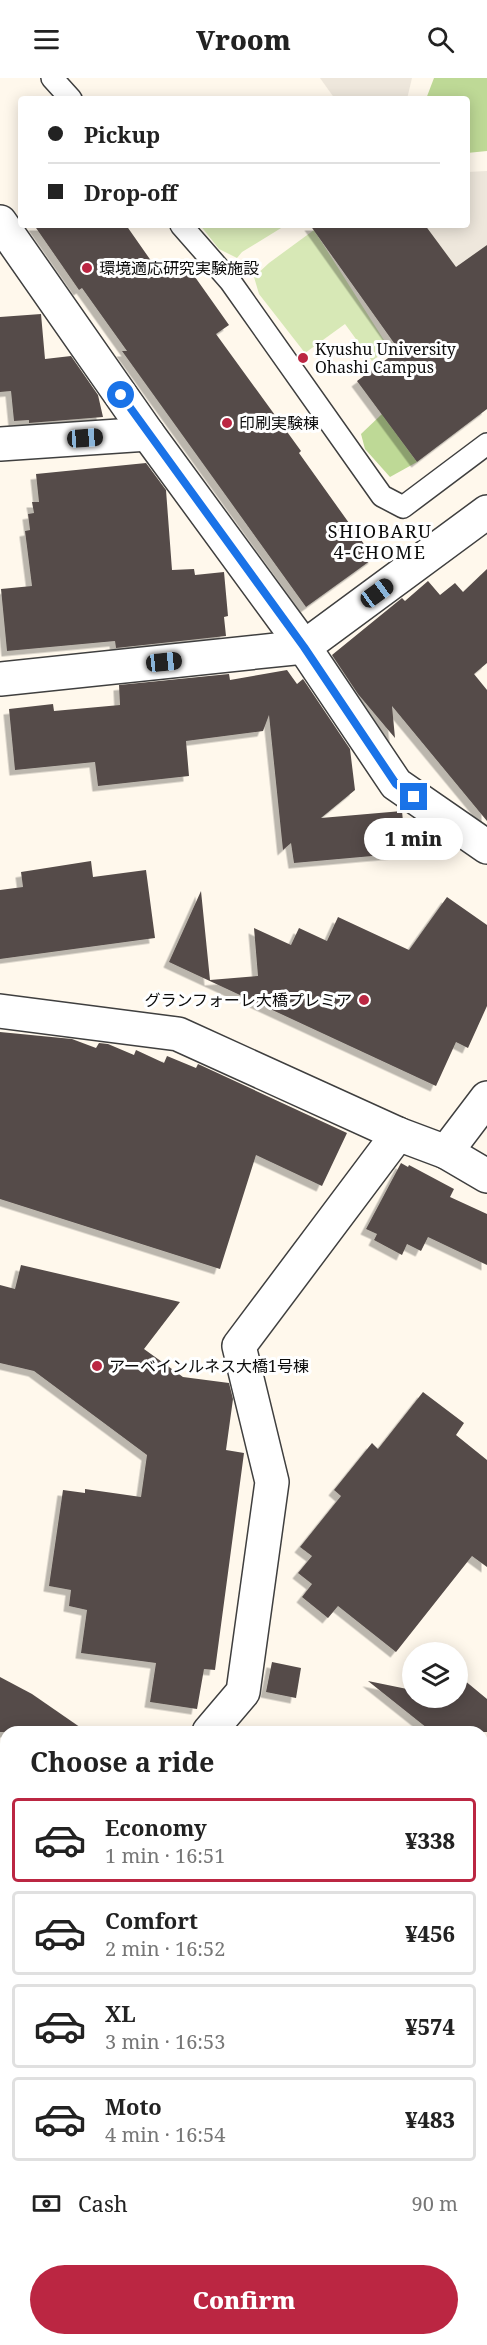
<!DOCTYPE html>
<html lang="en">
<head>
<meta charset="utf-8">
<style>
  :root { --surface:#fff; --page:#f2f2f2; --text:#222; --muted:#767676; --line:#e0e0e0; --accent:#bb2642 }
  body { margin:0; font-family:"Noto Serif","Noto Sans JP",serif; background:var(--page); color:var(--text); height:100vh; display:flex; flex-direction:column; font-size:22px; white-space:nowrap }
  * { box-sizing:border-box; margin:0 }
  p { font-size:20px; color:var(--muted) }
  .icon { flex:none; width:33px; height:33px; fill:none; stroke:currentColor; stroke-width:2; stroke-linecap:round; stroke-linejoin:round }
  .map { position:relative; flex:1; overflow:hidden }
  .panel { position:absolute; left:0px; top:1648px; width:488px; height:620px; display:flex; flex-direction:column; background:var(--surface); border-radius:18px 18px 0 0; box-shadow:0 3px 15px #0003 }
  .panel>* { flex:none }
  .hud { position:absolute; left:18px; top:18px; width:452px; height:132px; border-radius:6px; box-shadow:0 3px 15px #0003; display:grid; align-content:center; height:132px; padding:0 30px; background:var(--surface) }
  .tools { position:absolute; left:402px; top:1564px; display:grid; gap:12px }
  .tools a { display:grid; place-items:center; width:66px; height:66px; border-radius:50%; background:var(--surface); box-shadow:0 3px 15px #0003; font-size:30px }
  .end { position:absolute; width:27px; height:27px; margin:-14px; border:8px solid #1a73e8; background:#fff; box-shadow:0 0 0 3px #fff }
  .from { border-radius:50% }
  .bubble { position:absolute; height:42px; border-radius:21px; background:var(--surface); box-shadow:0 3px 15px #0003; font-size:20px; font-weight:800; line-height:42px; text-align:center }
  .car { position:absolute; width:18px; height:36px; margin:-18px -9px; border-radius:8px; box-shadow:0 0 4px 2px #0007; background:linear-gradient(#222 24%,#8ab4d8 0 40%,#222 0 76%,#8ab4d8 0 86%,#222 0) }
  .hud b { display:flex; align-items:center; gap:21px; height:57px; font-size:22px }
  .hud b+b { border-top:2px solid var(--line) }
  .hud i { width:15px; height:15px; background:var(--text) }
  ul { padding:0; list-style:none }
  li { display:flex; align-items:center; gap:18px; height:84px; margin:0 12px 9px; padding:0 18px; border:3px solid var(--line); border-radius:6px }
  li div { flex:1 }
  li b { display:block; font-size:22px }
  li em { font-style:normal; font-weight:800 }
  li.on { border-color:var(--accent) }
  li>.icon { width:54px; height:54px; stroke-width:1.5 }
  h2 { padding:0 30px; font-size:27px; line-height:72px }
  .pay { display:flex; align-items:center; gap:15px; height:66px; padding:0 30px; font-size:22px }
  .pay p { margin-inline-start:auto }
  .action { display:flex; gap:12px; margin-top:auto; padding:12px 30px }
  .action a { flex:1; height:69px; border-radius:36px; background:var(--accent); color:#fff; font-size:24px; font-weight:800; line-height:69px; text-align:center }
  header { display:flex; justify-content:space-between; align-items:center; height:78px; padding:0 30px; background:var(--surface); font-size:27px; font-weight:800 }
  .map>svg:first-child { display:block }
</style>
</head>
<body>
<header><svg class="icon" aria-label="menu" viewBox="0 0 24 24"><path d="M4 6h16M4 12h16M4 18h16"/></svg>Vroom<svg class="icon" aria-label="search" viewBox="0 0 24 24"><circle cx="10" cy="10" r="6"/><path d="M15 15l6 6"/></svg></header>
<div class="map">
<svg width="487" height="2267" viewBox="0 0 487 2267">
  <defs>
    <filter id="shadow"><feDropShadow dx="-5.5" dy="5.5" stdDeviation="0" flood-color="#0004"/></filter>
  </defs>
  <rect width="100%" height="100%" fill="#fff8ec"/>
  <g fill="#d7e8b6">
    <polygon points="200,147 286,147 242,174 237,180 219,171"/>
    <polygon points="314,152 389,270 372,283 345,246 305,275 259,216 254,199 269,185"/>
  </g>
  <g fill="#bed996">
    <polygon points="434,0 487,0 487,73 467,75 466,21 426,21"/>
    <polygon points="382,336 417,384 390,399 365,371 361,356"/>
  </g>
  <g fill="#eee7dc">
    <polygon points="320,0 412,0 407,21 335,21"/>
    <polygon points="487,93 487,167 456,190 425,147 466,147 467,94"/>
  </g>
  <polygon fill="#b1e6f6" stroke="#39a6cc" stroke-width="1.5" points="487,1921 487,2267 257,2267 260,2262 482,2262 482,1929"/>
  <g fill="#554c49" filter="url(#shadow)">
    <polygon points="34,147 126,147 161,197 183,182 229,247 216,256 301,373 299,375 374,480 306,529 122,273 127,273 82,210 79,212"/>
    <polygon points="310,147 425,147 456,189 487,167 487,331 417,384 357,303 399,272"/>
    <polygon points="41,236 45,281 71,278 98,317 103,339 29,345 29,342 14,343 11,313 0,314 0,239"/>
    <polygon points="146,385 166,412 172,492 194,491 195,497 224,494 228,538 224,539 226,558 116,570 115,563 7,573 1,511 32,508 25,453 30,452 28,436 34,435 32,424 39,424 36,396"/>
    <polygon points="487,491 487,585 474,596 487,612 487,743 392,628 395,660 358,616 332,577 402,520 405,523 428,503 440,517 455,505 463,514"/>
    <polygon points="287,592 297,606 303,601 350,671 355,712 321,740 402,733 406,775 294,785 291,765 283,772 269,637 263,653 186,663 189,698 98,708 95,684 15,692 9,631 53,626 54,633 120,627 119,607 229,596 230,602"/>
    <polygon points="91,783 93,799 146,792 155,860 0,881 0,812 23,809 21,794"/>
    <polygon points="201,813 210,902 258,898 254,850 291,867 299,850 327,863 338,839 409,872 447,819 487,847 487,928 468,970 456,964 436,1008 169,884"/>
    <polygon points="0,954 72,961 96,970 99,965 108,966 134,977 136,972 164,985 167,978 196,990 198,986 347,1055 322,1108 256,1077 220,1191 0,1121"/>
    <polygon points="401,1085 408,1089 409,1087 454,1111 450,1119 487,1136 487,1187 428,1159 421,1173 407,1166 402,1177 374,1162 377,1156 366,1151"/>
    <polygon points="21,1187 180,1224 144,1271 183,1299 229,1305 233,1321 226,1372 244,1375 215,1592 204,1591 197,1631 150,1624 156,1585 81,1575 87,1532 69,1528 71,1512 49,1508 63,1412 85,1415 85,1411 141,1419 147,1377 34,1293 0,1285 0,1207 15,1211"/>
    <polygon points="423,1314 464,1345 456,1357 487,1382 487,1489 472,1478 396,1574 338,1528 328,1540 302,1519 312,1506 298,1495 312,1478 300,1469 341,1418 334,1412 372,1365 378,1371"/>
    <polygon points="272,1584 301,1590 296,1620 266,1614"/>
    <polygon points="458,1597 487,1621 487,1654 432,1654 368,1603 412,1612 412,1620 458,1620"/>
    <polygon points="0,1599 32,1616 87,1654 0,1654"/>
  </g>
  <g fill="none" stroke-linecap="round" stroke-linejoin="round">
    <defs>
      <g id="lane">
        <polyline points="52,0 71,21"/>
        <polyline points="181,147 230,203 382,418 403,429 487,366"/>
      </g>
      <g id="street">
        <polyline points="0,144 148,356 304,569"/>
        <polyline points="0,366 148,356"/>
        <polyline points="487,434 304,569 396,706 487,769"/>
        <polyline points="0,601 304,569"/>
        <polyline points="0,933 178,956 398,1056 446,1074 487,1020"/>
        <polyline points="446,1074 487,1098"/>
        <polyline points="209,1654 243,1614 272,1404 239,1268 398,1056"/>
        <polyline points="0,2003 6,1989"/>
        <polyline points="106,2267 109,2262"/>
      </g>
    </defs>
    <use href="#lane" stroke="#3f3f3f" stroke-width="24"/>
    <use href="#street" stroke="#3f3f3f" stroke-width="36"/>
    <use href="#lane" stroke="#fff" stroke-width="21"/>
    <use href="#street" stroke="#fff" stroke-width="33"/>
  </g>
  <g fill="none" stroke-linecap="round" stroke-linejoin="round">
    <polyline stroke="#1a73e8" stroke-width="8" points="121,317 304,569 396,706 414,719"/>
  </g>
  <g fill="#bb2642" stroke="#fff" stroke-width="2">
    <circle cx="87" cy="190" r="6"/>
    <circle cx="303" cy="280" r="6"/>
    <circle cx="227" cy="345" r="6"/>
    <circle cx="364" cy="922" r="6"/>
    <circle cx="97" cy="1288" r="6"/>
  </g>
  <g text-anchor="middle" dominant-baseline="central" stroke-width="6" stroke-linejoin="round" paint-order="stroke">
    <g font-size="16" fill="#0c0c0c" stroke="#fff" text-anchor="start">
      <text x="99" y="190">環境適応研究実験施設</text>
      <text x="315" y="271">Kyushu University<tspan x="315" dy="18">Ohashi Campus</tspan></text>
      <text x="239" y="345">印刷実験棟</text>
      <text x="352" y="922" text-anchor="end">グランフォーレ大橋プレミア</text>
      <text x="109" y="1288">アーベインルネス大橋1号棟</text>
    </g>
    <g font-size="18" letter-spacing="1.5" fill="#0c0c0c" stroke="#fff">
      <text x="380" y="453">SHIOBARU<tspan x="380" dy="21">4-CHOME</tspan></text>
    </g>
  </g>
</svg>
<div class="tools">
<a><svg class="icon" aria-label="layers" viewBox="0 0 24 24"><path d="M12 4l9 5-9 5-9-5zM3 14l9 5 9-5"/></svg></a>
</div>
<i class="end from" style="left:121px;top:317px"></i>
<i class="end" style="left:414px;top:719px"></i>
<div class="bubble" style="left:364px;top:740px;width:99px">1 min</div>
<i class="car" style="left:85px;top:360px;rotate:86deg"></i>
<i class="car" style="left:377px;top:515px;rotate:54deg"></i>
<i class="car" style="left:164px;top:584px;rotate:84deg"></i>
<div class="hud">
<b><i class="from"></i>Pickup</b>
<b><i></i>Drop-off</b>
</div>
<section class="panel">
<h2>Choose a ride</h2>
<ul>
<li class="on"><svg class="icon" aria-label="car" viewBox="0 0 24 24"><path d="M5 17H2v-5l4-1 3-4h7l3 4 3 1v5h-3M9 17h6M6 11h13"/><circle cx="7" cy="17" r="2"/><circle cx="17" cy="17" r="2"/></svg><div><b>Economy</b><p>1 min · 16:51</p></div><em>¥338</em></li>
<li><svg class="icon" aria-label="car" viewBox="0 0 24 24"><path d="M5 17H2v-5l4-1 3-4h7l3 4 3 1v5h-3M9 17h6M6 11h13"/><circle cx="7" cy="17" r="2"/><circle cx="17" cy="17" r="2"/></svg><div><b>Comfort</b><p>2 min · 16:52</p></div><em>¥456</em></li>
<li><svg class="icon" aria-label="car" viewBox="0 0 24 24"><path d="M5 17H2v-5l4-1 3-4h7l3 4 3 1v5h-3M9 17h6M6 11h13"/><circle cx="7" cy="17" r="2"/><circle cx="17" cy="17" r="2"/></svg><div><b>XL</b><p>3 min · 16:53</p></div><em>¥574</em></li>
<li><svg class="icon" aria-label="car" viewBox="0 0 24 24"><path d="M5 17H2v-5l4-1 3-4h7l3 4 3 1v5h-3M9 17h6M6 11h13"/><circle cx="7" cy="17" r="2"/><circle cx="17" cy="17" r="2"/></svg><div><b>Moto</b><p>4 min · 16:54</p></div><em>¥483</em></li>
</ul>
<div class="pay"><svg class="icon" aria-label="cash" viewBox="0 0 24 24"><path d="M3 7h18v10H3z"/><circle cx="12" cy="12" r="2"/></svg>Cash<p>90 m</p></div>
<div class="action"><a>Confirm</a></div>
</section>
</div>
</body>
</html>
